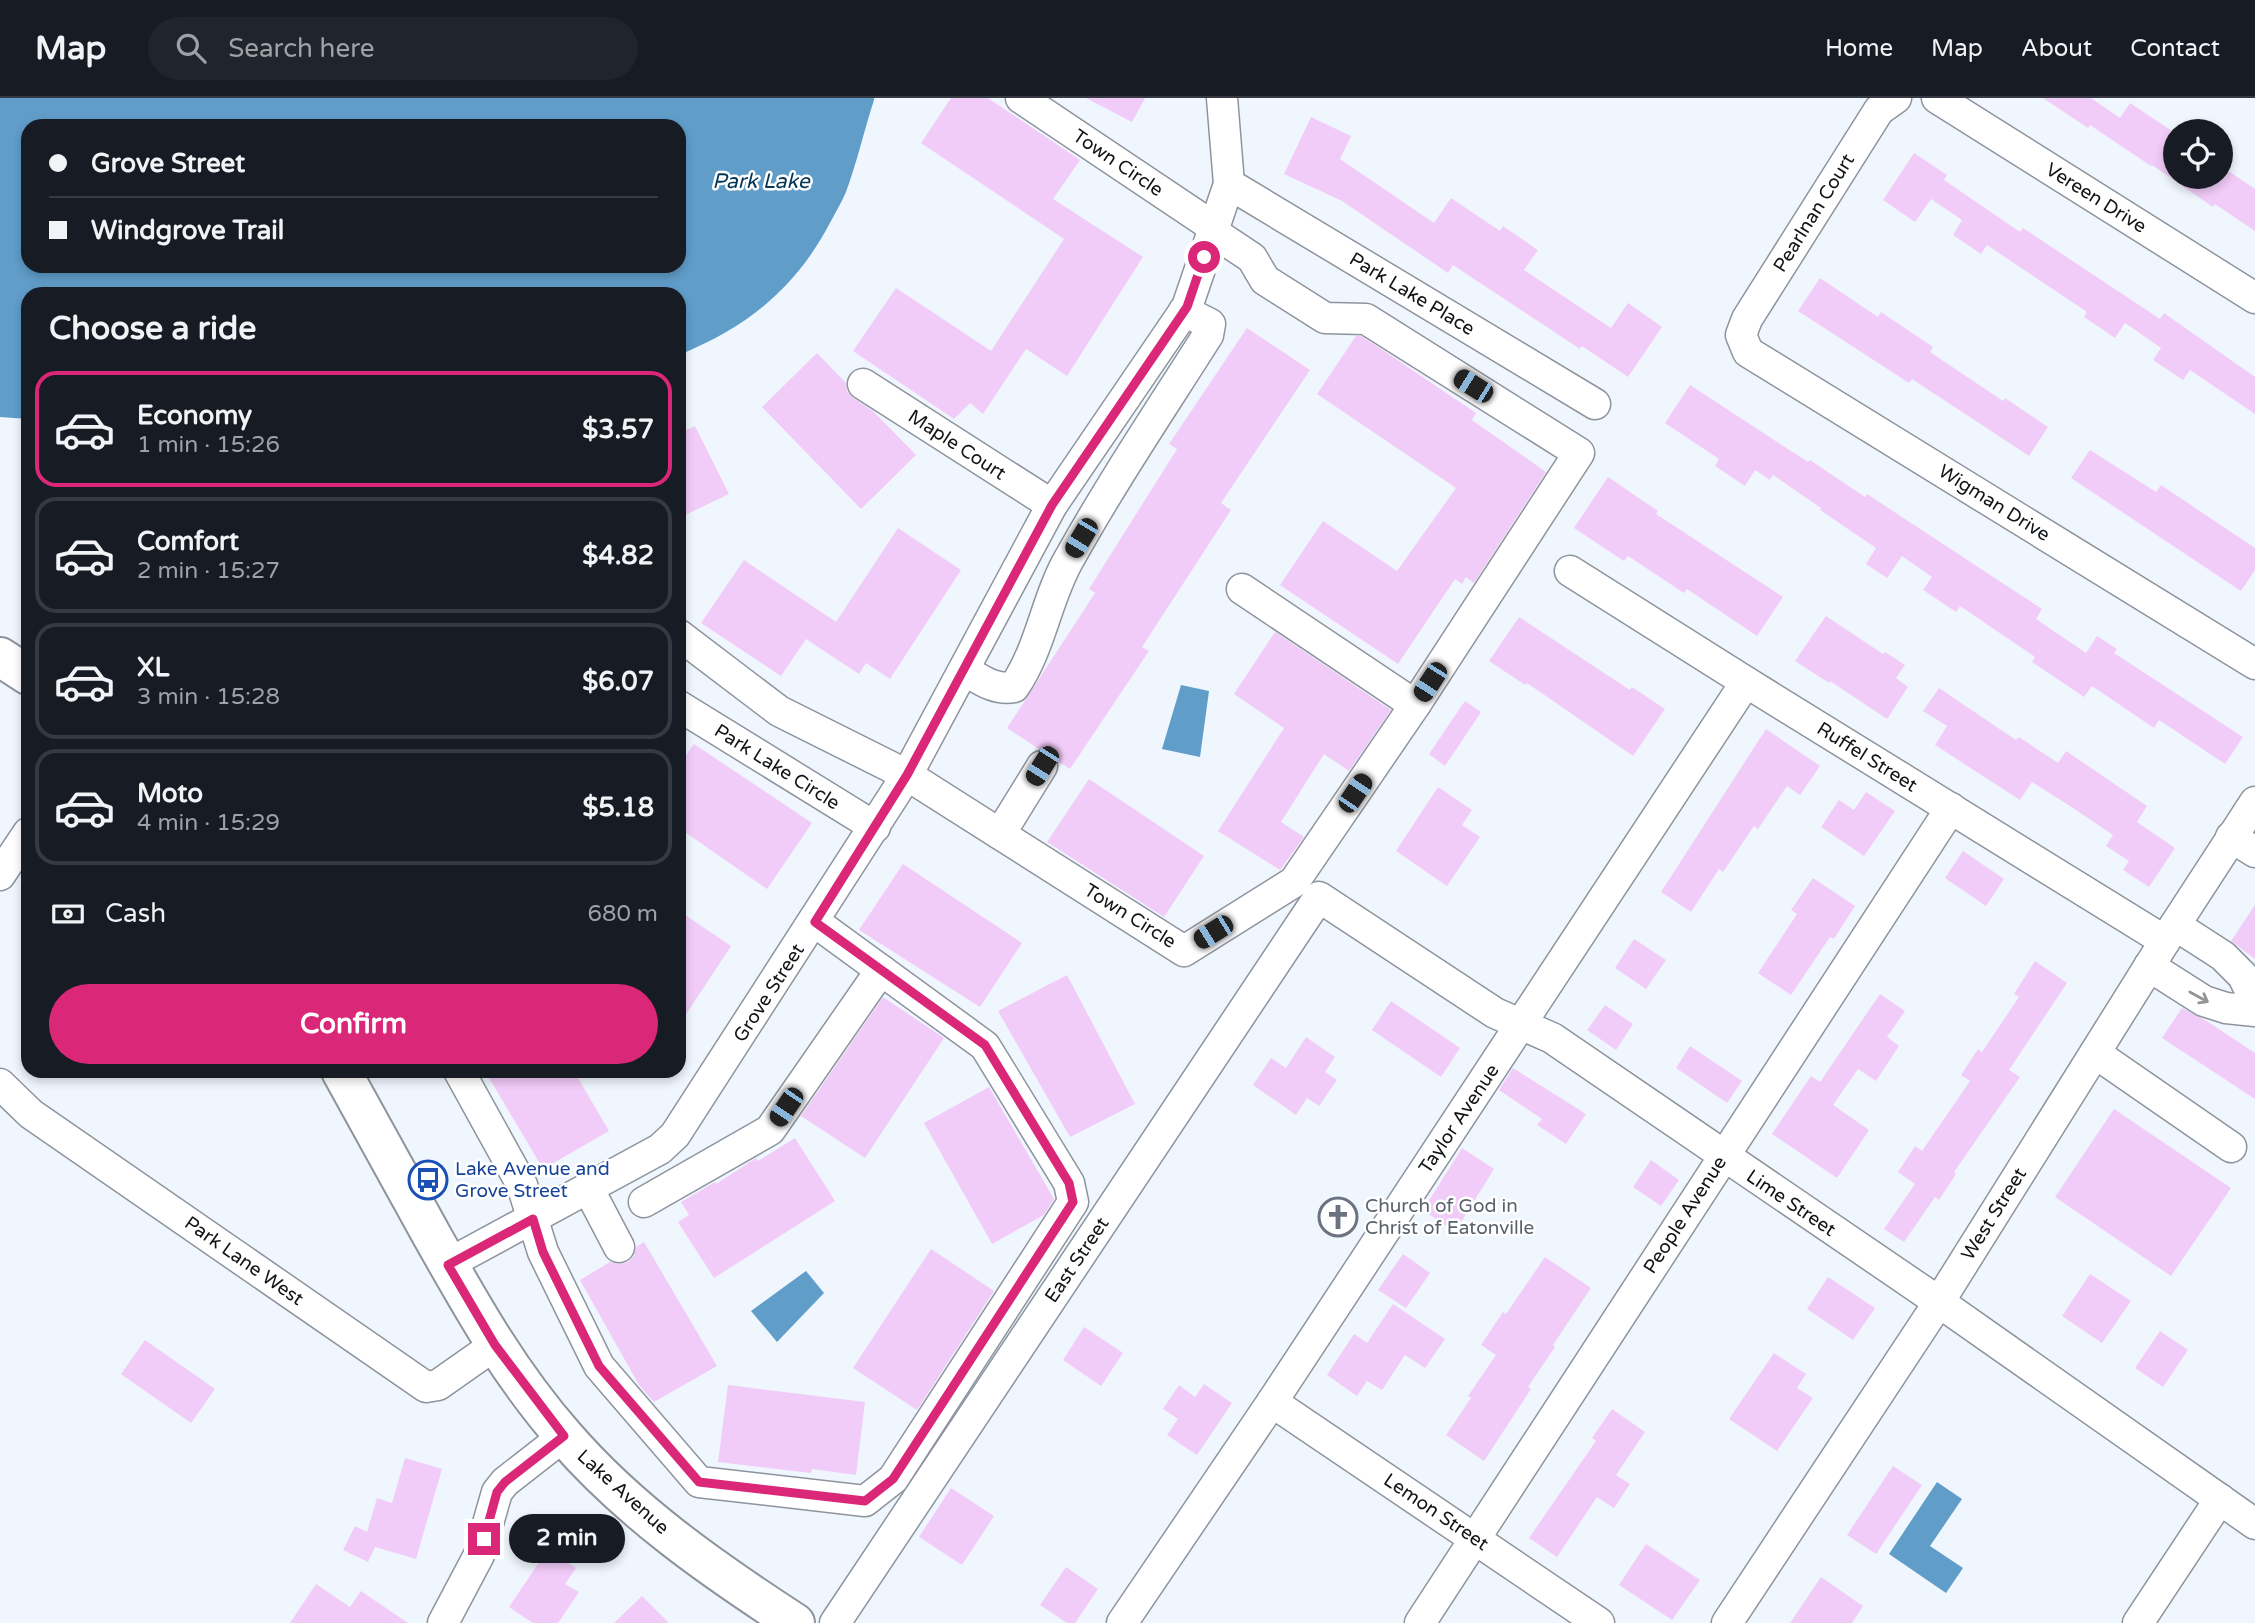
<!DOCTYPE html>
<html lang="en">
<head>
<meta charset="utf-8">
<style>
  :root { --surface:#171b24; --page:#20242c; --text:#f1f3f6; --muted:#9ea1a6; --line:#363941; --accent:#db2777 }
  body { margin:0; font-family:"Varela Round",sans-serif; background:var(--page); color:var(--text); height:100vh; display:flex; flex-direction:column; font-size:26px; white-space:nowrap }
  * { box-sizing:border-box; margin:0 }
  p { font-size:23px; color:var(--muted) }
  .icon { flex:none; width:38px; height:38px; fill:none; stroke:currentColor; stroke-width:2; stroke-linecap:round; stroke-linejoin:round }
  .map { position:relative; flex:1; overflow:hidden }
  .sheet { position:absolute; left:21px; top:189px; width:665px; height:791px; display:flex; flex-direction:column; background:var(--surface); border-radius:21px; box-shadow:0 4px 10px #0003 }
  .sheet>* { flex:none }
  .guide { position:absolute; left:21px; top:21px; width:665px; height:154px; border-radius:21px; box-shadow:0 4px 10px #0003; display:grid; align-content:center; height:154px; padding:0 28px; background:var(--surface) }
  .buttons { position:absolute; left:2163px; top:21px; display:grid; gap:14px }
  .buttons a { display:grid; place-items:center; width:70px; height:70px; border-radius:50%; background:var(--surface); box-shadow:0 4px 10px #0003; font-size:35px }
  .end { position:absolute; width:32px; height:32px; margin:-16px; border:9px solid #db2777; background:#fff; box-shadow:0 0 0 4px #fff }
  .from { border-radius:50% }
  .bubble { position:absolute; height:49px; border-radius:24px; background:var(--surface); box-shadow:0 4px 10px #0003; font-size:23px; font-weight:800; line-height:49px; text-align:center }
  .car { position:absolute; width:21px; height:42px; margin:-21px -10px; border-radius:9px; box-shadow:0 0 5px 2px #0007; background:linear-gradient(#222 24%,#8ab4d8 0 40%,#222 0 76%,#8ab4d8 0 86%,#222 0) }
  .guide b { display:flex; align-items:center; gap:24px; height:66px; font-size:26px }
  .guide b+b { border-top:2px solid var(--line) }
  .guide i { width:18px; height:18px; background:var(--text) }
  ul { padding:0; list-style:none }
  li { display:flex; align-items:center; gap:21px; height:116px; margin:0 14px 10px; padding:0 14px; border:4px solid var(--line); border-radius:21px }
  li div { flex:1 }
  li b { display:block; font-size:26px }
  li em { font-style:normal; font-weight:800 }
  li.on { border-color:var(--accent) }
  li>.icon { width:63px; height:63px; stroke-width:1.5 }
  h2 { padding:0 28px; font-size:32px; line-height:84px }
  .pay { display:flex; align-items:center; gap:18px; height:77px; padding:0 28px; font-size:26px }
  .pay p { margin-inline-start:auto }
  .action { display:flex; gap:14px; margin-top:auto; padding:14px 28px }
  .action a { flex:1; height:80px; border-radius:42px; background:var(--accent); color:#fff; font-size:28px; font-weight:800; line-height:80px; text-align:center }
  header { display:flex; align-items:center; gap:42px; box-sizing:border-box; height:98px; padding:0 35px; background:var(--surface); border-bottom:2px solid var(--line) }
  header strong { font-size:33px }
  nav { display:flex; gap:38px; margin-inline-start:auto; font-size:24px }
  .search { width:490px; height:63px; background:var(--page); display:flex; align-items:center; gap:18px; box-sizing:border-box; padding:0 24px; border-radius:38px; color:var(--muted); font-size:26px }
  .map>svg:first-child { display:block }
</style>
</head>
<body>
<header>
<strong>Map</strong>
<div class="search"><svg class="icon" aria-label="search" viewBox="0 0 24 24"><circle cx="10" cy="10" r="6"/><path d="M15 15l6 6"/></svg>Search here</div>
<nav><a>Home</a><a>Map</a><a>About</a><a>Contact</a></nav>
</header>
<div class="map">
<svg width="2255" height="1525" viewBox="0 0 2255 1525">
  <rect width="100%" height="100%" fill="#f0f6fe"/>
  <g fill="#609dc9" fill-rule="evenodd">
    <path d="M0 0H874V2C864 33 857 64 846 94 842 104 836 113 831 123 796 190 749 228 679 257V196H28V321L0 319ZM679 28V168H28V28Z"/>
    <polygon points="1181,587 1209,593 1200,659 1162,651"/>
    <polygon points="806,1173 824,1195 777,1244 751,1213"/>
    <polygon points="1937,1384 1962,1401 1930,1448 1963,1470 1946,1495 1889,1456"/>
  </g>
  <g fill="#f2ccf9">
    <polygon points="951,0 988,0 1080,62 1053,101 1143,159 1067,278 1026,251 983,316 970,305 954,321 853,253 896,190 991,253 1064,141 921,45"/>
    <polygon points="1086,0 1145,0 1132,24"/>
    <polygon points="2043,0 2091,0 2120,20 2130,5 2175,35 2175,79 2221,79 2221,68 2255,91 2255,133 2215,106 2213,109 2152,67 2151,68 2090,27 2088,30"/>
    <polygon points="1311,19 1351,38 1340,61 1434,125 1451,100 1500,133 1503,128 1538,152 1524,172 1611,230 1628,205 1662,229 1628,279 1582,248 1580,251 1453,167 1448,175 1342,103 1284,76"/>
    <polygon points="1914,55 1947,77 1944,82 2020,134 2023,130 2160,221 2164,215 2255,279 2255,316 2190,272 2183,282 2153,262 2161,250 2125,225 2115,240 2084,219 2087,214 1987,147 1981,156 1953,137 1962,122 1931,101 1915,124 1883,102"/>
    <polygon points="1820,180 1878,219 1881,214 1933,249 1930,254 2003,303 2005,300 2048,329 2029,358 1912,281 1909,285 1798,213"/>
    <polygon points="1247,230 1310,272 1221,405 1231,412 1142,549 1149,553 1070,671 1059,664 1052,654 1039,651 1007,630 1095,495 1089,491 1177,351 1169,346"/>
    <polygon points="1356,238 1361,238 1384,253 1476,315 1472,322 1546,374 1474,485 1466,479 1462,486 1455,481 1398,566 1280,487 1323,423 1397,473 1456,390 1317,296"/>
    <polygon points="817,255 846,285 847,293 853,300 873,313 916,357 861,411 762,309"/>
    <polygon points="1690,287 1808,364 1810,362 1865,399 1867,396 2042,511 2036,521 2086,555 2097,538 2117,551 2114,555 2243,639 2225,666 2159,622 2154,630 2092,588 2084,599 2032,564 2035,559 1960,508 1956,514 1923,492 1932,479 1902,458 1887,480 1866,466 1876,450 1820,412 1821,410 1773,377 1770,382 1755,372 1745,388 1715,368 1719,361 1665,325"/>
    <polygon points="695,328 729,396 679,420 679,335"/>
    <polygon points="2090,352 2156,394 2161,387 2255,450 2255,472 2241,493 2071,380"/>
    <polygon points="1608,379 1658,413 1656,416 1783,499 1757,538 1687,491 1684,495 1628,458 1624,463 1574,430"/>
    <polygon points="898,430 961,472 890,581 866,565 859,576 806,541 781,578 701,525 744,462 836,524"/>
    <polygon points="1826,518 1883,556 1885,554 1905,567 1896,580 1908,589 1887,621 1830,583 1829,585 1795,563"/>
    <polygon points="1519,519 1630,592 1632,589 1665,611 1633,658 1527,585 1525,587 1489,563"/>
    <polygon points="1275,534 1391,612 1349,673 1324,656 1281,724 1304,739 1280,772 1218,733 1284,630 1234,596"/>
    <polygon points="1939,590 2016,642 2019,639 2058,665 2066,653 2147,708 2137,724 2175,750 2149,789 2123,772 2129,763 2106,748 2113,737 2076,712 2032,684 2020,702 1935,647 1947,628 1923,613"/>
    <polygon points="1465,603 1481,614 1445,668 1429,656"/>
    <polygon points="1766,631 1820,668 1800,697 1787,688 1758,731 1754,728 1723,774 1719,771 1691,814 1661,794"/>
    <polygon points="694,646 812,725 767,791 679,730 679,667"/>
    <polygon points="1089,681 1204,758 1164,819 1047,744"/>
    <polygon points="1438,689 1472,712 1462,727 1480,739 1447,788 1396,753"/>
    <polygon points="1866,694 1895,713 1864,758 1821,729 1839,702 1854,712"/>
    <polygon points="1963,753 2004,781 1986,808 1945,780"/>
    <polygon points="903,766 1022,845 980,909 859,832"/>
    <polygon points="1813,780 1855,808 1834,841 1830,839 1791,897 1758,875 1797,816 1791,812"/>
    <polygon points="2255,807 2255,861 2231,843"/>
    <polygon points="679,813 731,848 679,927"/>
    <polygon points="1634,841 1666,862 1646,891 1615,870"/>
    <polygon points="2035,863 2067,885 2009,972 2020,979 1954,1074 1956,1076 1939,1102 1935,1099 1904,1144 1884,1131 1915,1086 1898,1074 1915,1048 1922,1053 1970,983 1961,977 1978,951 1982,954 2019,899 2014,896"/>
    <polygon points="1067,877 1135,1006 1070,1039 998,913"/>
    <polygon points="1880,896 1905,913 1887,939 1899,948 1876,983 1858,971 1833,1007 1869,1032 1837,1080 1772,1036 1811,978 1820,984"/>
    <polygon points="883,899 944,940 865,1060 801,1018"/>
    <polygon points="1391,903 1460,950 1441,979 1372,932"/>
    <polygon points="1605,907 1633,926 1616,952 1587,932"/>
    <polygon points="2182,910 2205,922 2255,955 2255,1001 2162,940"/>
    <polygon points="1306,939 1335,959 1325,974 1337,982 1319,1008 1307,1000 1296,1017 1253,987 1271,960 1286,970"/>
    <polygon points="1690,948 1742,983 1727,1005 1676,970"/>
    <polygon points="1513,970 1586,1016 1566,1046 1537,1027 1542,1021 1499,992"/>
    <polygon points="485,973 574,973 609,1033 543,1071"/>
    <polygon points="989,989 1054,1101 1044,1117 992,1146 924,1025"/>
    <polygon points="2114,1011 2231,1090 2171,1178 2055,1099"/>
    <polygon points="795,1040 835,1103 714,1180 678,1124 689,1117 681,1104 715,1084 716,1086 756,1060 758,1063"/>
    <polygon points="1462,1050 1494,1071 1455,1134 1423,1112"/>
    <polygon points="1651,1062 1679,1082 1661,1108 1633,1089"/>
    <polygon points="644,1144 717,1268 654,1304 639,1287 580,1182 610,1164 619,1166 628,1164 634,1158 636,1149"/>
    <polygon points="931,1151 994,1193 917,1312 853,1270"/>
    <polygon points="1403,1156 1430,1175 1406,1210 1378,1192"/>
    <polygon points="1545,1159 1591,1190 1553,1247 1555,1249 1528,1289 1531,1291 1484,1363 1446,1337 1471,1300 1468,1298 1496,1257 1481,1247 1503,1214 1506,1216"/>
    <polygon points="2090,1176 2131,1203 2102,1245 2062,1218"/>
    <polygon points="1828,1179 1875,1210 1853,1242 1807,1211"/>
    <polygon points="1393,1206 1445,1241 1425,1270 1405,1257 1382,1292 1367,1283 1357,1298 1327,1277 1354,1236 1367,1245"/>
    <polygon points="1084,1229 1123,1255 1101,1288 1063,1262"/>
    <polygon points="2160,1233 2188,1252 2163,1289 2135,1270"/>
    <polygon points="145,1242 215,1291 191,1325 121,1276"/>
    <polygon points="1774,1255 1806,1276 1797,1290 1813,1300 1777,1353 1729,1321"/>
    <polygon points="1204,1286 1232,1305 1197,1357 1167,1337 1178,1321 1163,1311 1179,1287 1195,1299"/>
    <polygon points="728,1287 865,1304 856,1377 812,1371 811,1375 718,1364"/>
    <polygon points="1612,1311 1645,1334 1616,1377 1630,1386 1614,1410 1597,1399 1557,1459 1529,1440 1596,1343 1592,1340"/>
    <polygon points="405,1360 442,1371 416,1461 375,1449 368,1464 343,1452 355,1428 367,1434 377,1400 392,1405"/>
    <polygon points="1893,1368 1922,1387 1876,1456 1847,1437"/>
    <polygon points="951,1390 994,1418 962,1467 919,1439"/>
    <polygon points="1646,1446 1700,1482 1672,1522 1619,1487"/>
    <polygon points="548,1451 576,1470 565,1486 579,1494 558,1525 533,1525 509,1509"/>
    <polygon points="1066,1469 1098,1491 1075,1525 1067,1525 1040,1507"/>
    <polygon points="1821,1479 1863,1508 1852,1525 1790,1525"/>
    <polygon points="316,1486 350,1509 361,1493 408,1525 290,1525"/>
    <polygon points="642,1498 669,1525 614,1525"/>
  </g>
  <g fill="none" stroke-linecap="round" stroke-linejoin="round">
    <defs>
      <g id="minor">
        <polyline points="1021,0 1215,130"/>
        <polyline points="1896,0 1879,12 1747,221 1741,237 1748,254 2255,566"/>
        <polyline points="1937,0 2255,200"/>
        <polyline points="1229,86 1595,306"/>
        <polyline points="1213,134 1252,160 1265,182 1325,220 1366,221 1579,355 1415,607"/>
        <polyline points="863,286 1052,407"/>
        <polyline points="1570,473 1746,584 2165,843"/>
        <polyline points="679,537 779,613 907,677 1184,853 1294,784 1415,607 1242,491"/>
        <path d="M964 572C980 581 995 593 1014 589 1041 550 1046 501 1069 461 1112 384 1161 311 1208 237L1210 226 1184 213"/>
        <polyline points="679,608 875,729"/>
        <polyline points="1000,736 1042,668"/>
        <polyline points="2231,739 2255,754"/>
        <polyline points="0,777 28,735"/>
        <polyline points="2175,827 2223,858 2243,878 2255,903"/>
        <polyline points="2149,868 2204,903 2226,910 2255,913"/>
        <polyline points="2095,955 2231,1049"/>
        <polyline points="459,973 522,1087 543,1154 599,1268 699,1384 865,1403 893,1381 1073,1104 1069,1085 985,948 815,824"/>
        <polyline points="0,986 31,1016 426,1289 438,1287 495,1247"/>
        <polyline points="588,1090 619,1149"/>
        <polyline points="644,1104 770,1032 881,872"/>
        <polyline points="448,1166 660,1051 675,1037 907,677 1052,407 1187,209 1229,86 1222,0"/>
        <polyline points="1272,1304 1599,1525"/>
        <polyline points="443,1525 479,1457 497,1394 505,1384 564,1338"/>
        <polyline points="835,1525 1319,799 1495,915 1552,940 1939,1204 2255,1426"/>
        <polyline points="1122,1525 1272,1304 1746,584"/>
        <polyline points="1420,1525 1951,710"/>
        <polyline points="1727,1525 1939,1204 2175,827 2255,704"/>
        <polyline points="2138,1525 2220,1401"/>
      </g>
      <g id="major">
        <polyline points="0,559 28,577"/>
        <path d="M341 973C371 1027 401 1081 431 1136 471 1207 510 1277 565 1339 630 1414 712 1471 795 1525"/>
      </g>
    </defs>
    <use href="#minor" stroke="#8e949e" stroke-width="33"/>
    <use href="#major" stroke="#8e949e" stroke-width="42"/>
    <use href="#minor" stroke="#fff" stroke-width="30"/>
    <use href="#major" stroke="#fff" stroke-width="38"/>
  </g>
  <defs><path id="oneway-shaft" d="M-6 0H5M1.5-3L5.5 0L1.5 3" fill="none" stroke-width="1.6" stroke-linecap="round" stroke-linejoin="round" transform="scale(1.75)"/></defs>
  <use stroke="#949597" href="#oneway-shaft" transform="translate(2199 899) rotate(29)"/>
  <g fill="none" stroke-linecap="round" stroke-linejoin="round">
    <polyline stroke="#db2777" stroke-width="9" points="484,1441 497,1394 505,1384 564,1338 495,1247 448,1167 533,1121 543,1154 599,1268 699,1384 865,1403 893,1381 1073,1104 1069,1085 985,947 815,824 907,677 1052,407 1187,209 1204,159"/>
  </g>
  <defs>
    <symbol id="bus-ring" viewBox="-11 -11 22 22"><circle r="9.5" fill="#fff" stroke="#1a4fb4" stroke-width="1.5"/><path d="M-5-6H5V4H4V6H2V4H-2V6H-4V4H-5ZM-3.5-4V0h7V-4ZM-3.5 1.2v1.5H-2V1.2ZM2 1.2v1.5H3.5V1.2Z" fill="#1a4fb4"/></symbol>
    <symbol id="church-ring" viewBox="-11 -11 22 22"><circle r="9.5" fill="#fff" stroke="#6b7280" stroke-width="1.5"/><path d="M-1.2-6h2.4v3.5h3.3v2.4h-3.3V6h-2.4V-.1h-3.3v-2.4h3.3Z" fill="#6b7280"/></symbol>
  </defs>
  <g fill-rule="evenodd">
    <use href="#bus-ring" x="406" y="1060" width="44" height="44"/>
    <use href="#church-ring" x="1316" y="1097" width="44" height="44"/>
  </g>
  <g text-anchor="middle" dominant-baseline="central" stroke-width="5" stroke-linejoin="round" paint-order="stroke">
    <g font-size="19" fill="#111417" stroke="#fff">
      <text transform="translate(1118 65) rotate(34)">Town Circle</text>
      <text transform="translate(2096 100) rotate(32)">Vereen Drive</text>
      <text transform="translate(1814 115) rotate(-58)">Pearlnan Court</text>
      <text transform="translate(1412 196) rotate(31)">Park Lake Place</text>
      <text transform="translate(957 347) rotate(33)">Maple Court</text>
      <text transform="translate(1994 405) rotate(32)">Wigman Drive</text>
      <text transform="translate(1867 659) rotate(32)">Ruffel Street</text>
      <text transform="translate(777 669) rotate(32)">Park Lake Circle</text>
      <text transform="translate(1130 818) rotate(32)">Town Circle</text>
      <text transform="translate(769 895) rotate(-57)">Grove Street</text>
      <text transform="translate(1459 1021) rotate(-56)">Taylor Avenue</text>
      <text transform="translate(1791 1105) rotate(34)">Lime Street</text>
      <text transform="translate(1994 1116) rotate(-58)">West Street</text>
      <text transform="translate(1685 1117) rotate(-57)">People Avenue</text>
      <text transform="translate(1077 1162) rotate(-56)">East Street</text>
      <text transform="translate(244 1163) rotate(35)">Park Lane West</text>
      <text transform="translate(623 1394) rotate(42)">Lake Avenue</text>
      <text transform="translate(1436 1414) rotate(34)">Lemon Street</text>
    </g>
    <g font-size="19" fill="#164399" stroke="#fff" text-anchor="start">
      <text x="455" y="1071">Lake Avenue and<tspan x="455" dy="22">Grove Street</tspan></text>
    </g>
    <g font-size="19" fill="#5b616d" stroke="#fff" text-anchor="start">
      <text x="1365" y="1108">Church of God in<tspan x="1365" dy="22">Christ of Eatonville</tspan></text>
    </g>
    <g font-size="21" font-style="italic" fill="#053755" stroke="#fff">
      <text x="761" y="83">Park Lake</text>
    </g>
  </g>
</svg>
<div class="buttons">
<a><svg class="icon" aria-label="locate" viewBox="0 0 24 24"><circle cx="12" cy="12" r="6"/><path d="M12 2v4M12 18v4M2 12h4M18 12h4"/></svg></a>
</div>
<i class="end from" style="left:1204px;top:159px"></i>
<i class="end" style="left:484px;top:1441px"></i>
<div class="bubble" style="left:509px;top:1416px;width:116px">2 min</div>
<i class="car" style="left:1473px;top:288px;rotate:302deg"></i>
<i class="car" style="left:1081px;top:440px;rotate:211deg"></i>
<i class="car" style="left:1430px;top:584px;rotate:213deg"></i>
<i class="car" style="left:1042px;top:668px;rotate:212deg"></i>
<i class="car" style="left:1355px;top:695px;rotate:34deg"></i>
<i class="car" style="left:1213px;top:834px;rotate:238deg"></i>
<i class="car" style="left:786px;top:1009px;rotate:214deg"></i>
<div class="guide">
<b><i class="from"></i>Grove Street</b>
<b><i></i>Windgrove Trail</b>
</div>
<section class="sheet">
<h2>Choose a ride</h2>
<ul>
<li class="on"><svg class="icon" aria-label="car" viewBox="0 0 24 24"><path d="M5 17H2v-5l4-1 3-4h7l3 4 3 1v5h-3M9 17h6M6 11h13"/><circle cx="7" cy="17" r="2"/><circle cx="17" cy="17" r="2"/></svg><div><b>Economy</b><p>1 min · 15:26</p></div><em>$3.57</em></li>
<li><svg class="icon" aria-label="car" viewBox="0 0 24 24"><path d="M5 17H2v-5l4-1 3-4h7l3 4 3 1v5h-3M9 17h6M6 11h13"/><circle cx="7" cy="17" r="2"/><circle cx="17" cy="17" r="2"/></svg><div><b>Comfort</b><p>2 min · 15:27</p></div><em>$4.82</em></li>
<li><svg class="icon" aria-label="car" viewBox="0 0 24 24"><path d="M5 17H2v-5l4-1 3-4h7l3 4 3 1v5h-3M9 17h6M6 11h13"/><circle cx="7" cy="17" r="2"/><circle cx="17" cy="17" r="2"/></svg><div><b>XL</b><p>3 min · 15:28</p></div><em>$6.07</em></li>
<li><svg class="icon" aria-label="car" viewBox="0 0 24 24"><path d="M5 17H2v-5l4-1 3-4h7l3 4 3 1v5h-3M9 17h6M6 11h13"/><circle cx="7" cy="17" r="2"/><circle cx="17" cy="17" r="2"/></svg><div><b>Moto</b><p>4 min · 15:29</p></div><em>$5.18</em></li>
</ul>
<div class="pay"><svg class="icon" aria-label="cash" viewBox="0 0 24 24"><path d="M3 7h18v10H3z"/><circle cx="12" cy="12" r="2"/></svg>Cash<p>680 m</p></div>
<div class="action"><a>Confirm</a></div>
</section>
</div>
</body>
</html>
